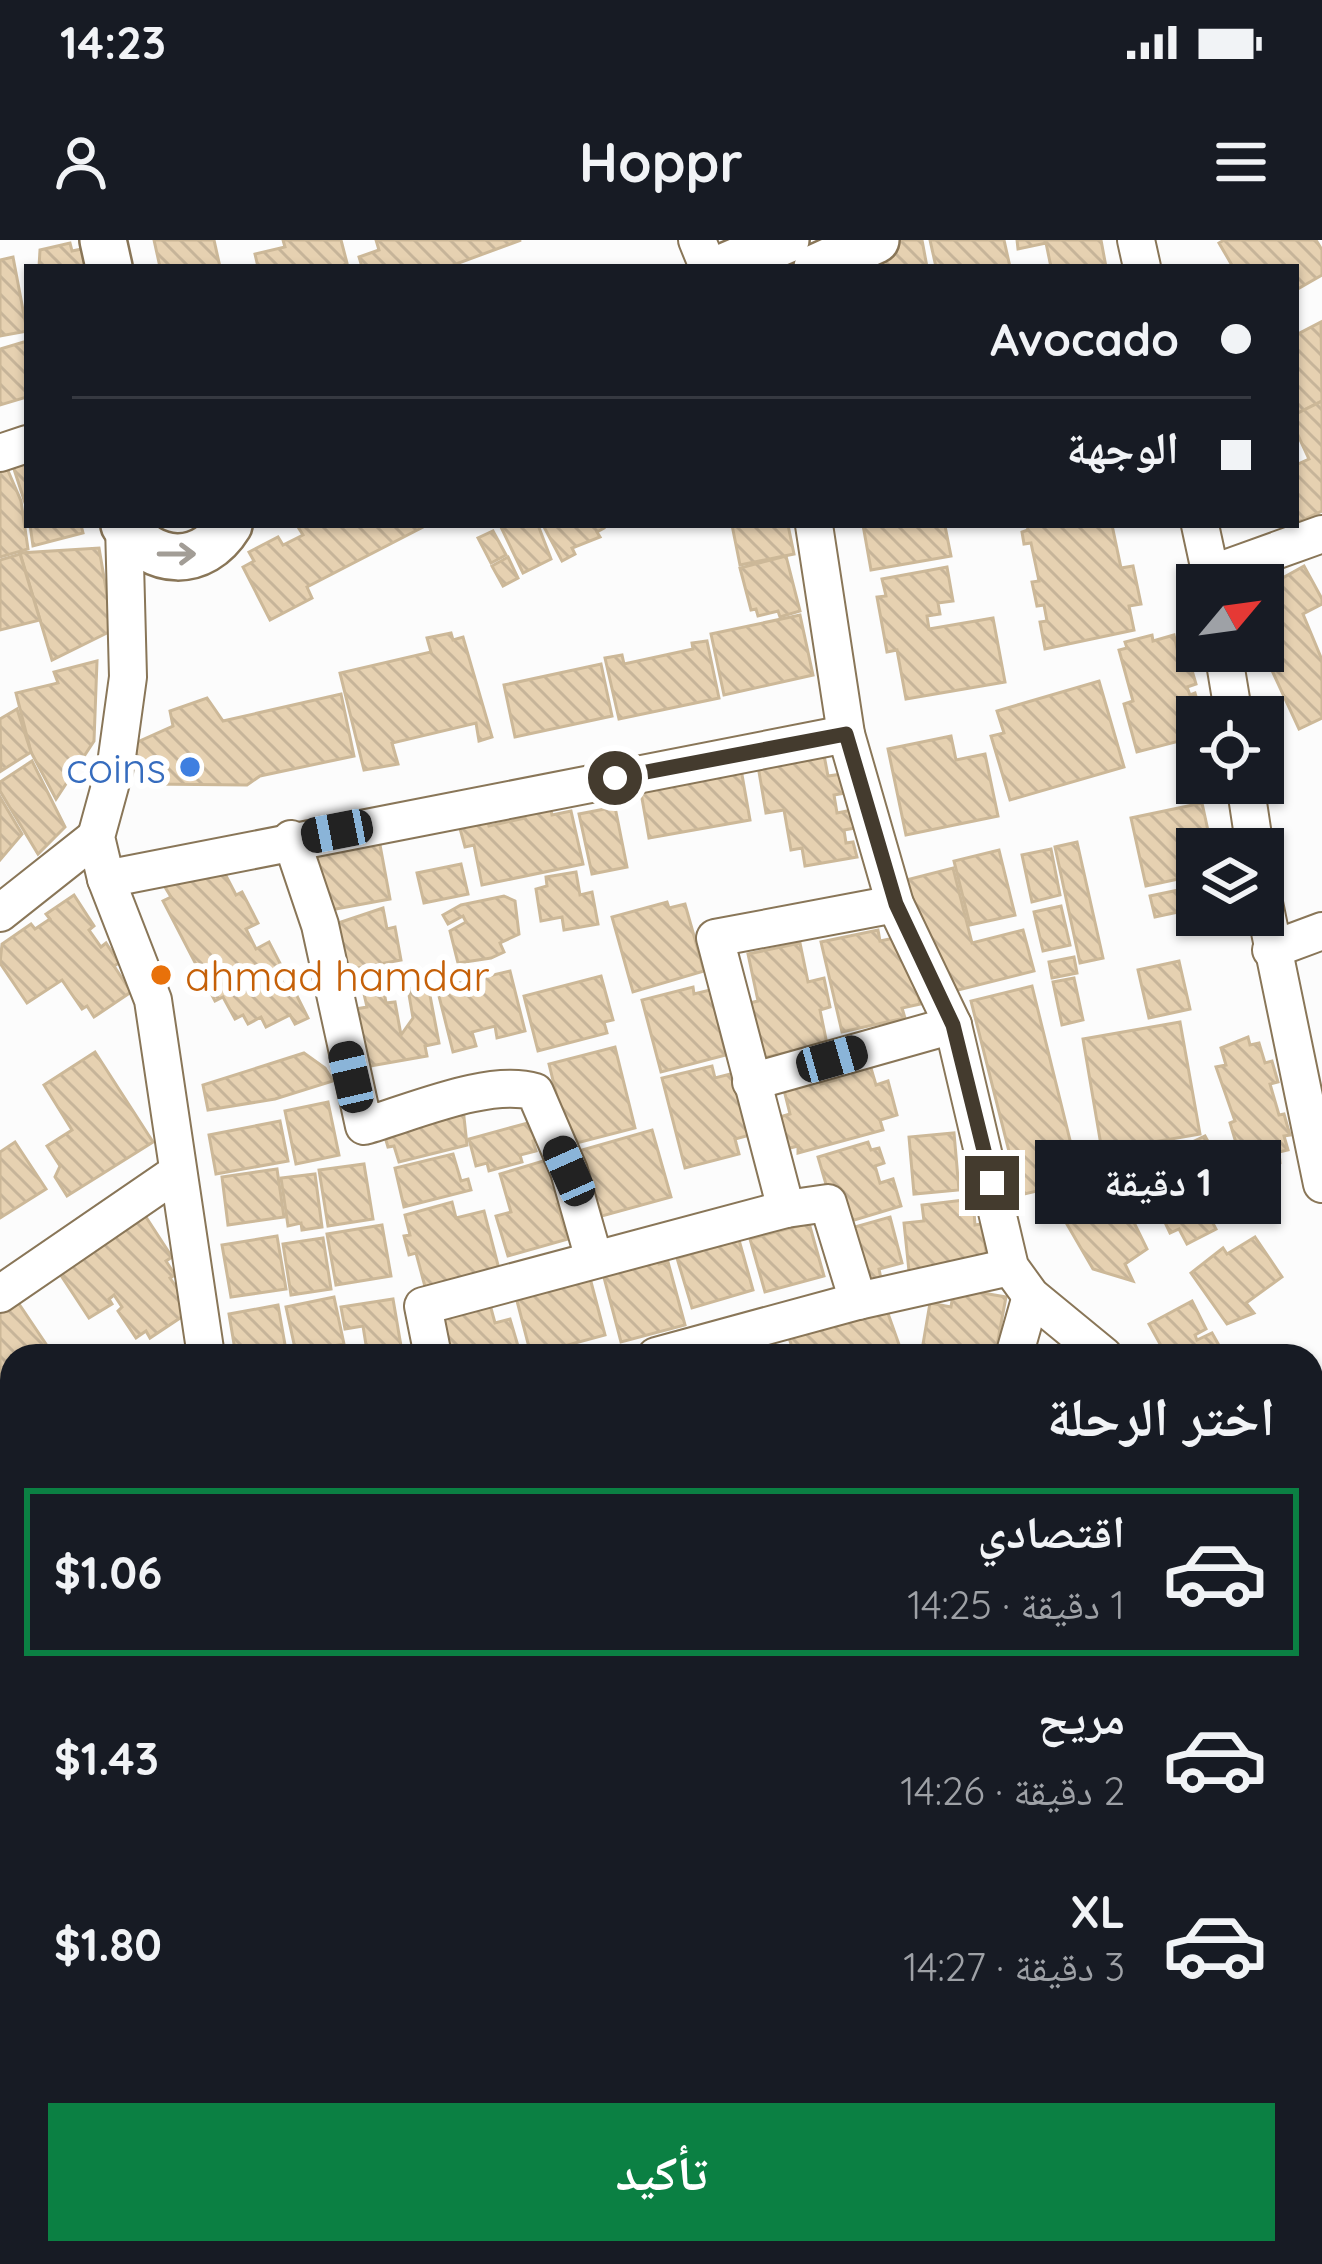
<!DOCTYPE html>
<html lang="ar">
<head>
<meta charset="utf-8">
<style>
  :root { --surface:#171b24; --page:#20242c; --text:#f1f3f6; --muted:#9ea1a6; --line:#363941; --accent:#0b8043 }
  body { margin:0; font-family:Quicksand,"Noto Naskh Arabic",sans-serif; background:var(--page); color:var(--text); direction:rtl; height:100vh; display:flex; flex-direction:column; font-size:45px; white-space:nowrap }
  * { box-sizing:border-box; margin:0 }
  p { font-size:39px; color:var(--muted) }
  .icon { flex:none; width:66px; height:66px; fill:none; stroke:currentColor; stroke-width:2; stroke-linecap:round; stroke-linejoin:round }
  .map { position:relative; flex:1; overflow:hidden; direction:ltr }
  .side { position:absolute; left:0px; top:1104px; width:1323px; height:921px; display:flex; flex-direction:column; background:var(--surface); border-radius:36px 36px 0 0; box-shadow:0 3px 9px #0004; direction:rtl }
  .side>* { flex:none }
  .guide { position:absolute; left:24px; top:24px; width:1275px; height:264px; border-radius:0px; box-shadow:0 3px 9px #0004; direction:rtl; display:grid; align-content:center; height:264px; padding:0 48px; background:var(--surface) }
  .needle { width:78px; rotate:61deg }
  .fabs { position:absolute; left:1176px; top:324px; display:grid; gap:24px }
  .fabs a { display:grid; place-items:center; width:108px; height:108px; border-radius:0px; background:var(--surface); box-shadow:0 3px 9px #0004; font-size:60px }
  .end { position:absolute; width:54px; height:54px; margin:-27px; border:15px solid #443b2e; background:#fff; box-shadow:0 0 0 6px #fff }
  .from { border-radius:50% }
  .bubble { position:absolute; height:84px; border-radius:0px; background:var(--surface); box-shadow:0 3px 9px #0004; font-size:39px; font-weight:700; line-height:84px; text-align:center; direction:rtl }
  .car { position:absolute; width:36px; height:72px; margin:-36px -18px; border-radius:15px; box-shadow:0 0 9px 3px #0007; background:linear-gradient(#222 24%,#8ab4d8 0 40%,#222 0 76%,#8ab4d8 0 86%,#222 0) }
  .guide b { display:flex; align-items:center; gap:42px; height:114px; font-size:45px }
  .guide b+b { border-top:3px solid var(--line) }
  .guide i { width:30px; height:30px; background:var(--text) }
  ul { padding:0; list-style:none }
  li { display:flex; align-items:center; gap:36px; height:168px; margin:0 24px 18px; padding:0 24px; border:6px solid transparent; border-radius:0px }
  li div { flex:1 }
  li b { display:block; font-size:45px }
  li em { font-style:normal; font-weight:700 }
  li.on { border-color:var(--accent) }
  li>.icon { width:108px; height:108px; stroke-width:1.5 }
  h2 { padding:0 48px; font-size:54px; line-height:144px }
  .action { display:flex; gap:24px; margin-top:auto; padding:24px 48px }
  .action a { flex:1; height:138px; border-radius:0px; background:var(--accent); color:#fff; font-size:48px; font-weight:700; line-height:138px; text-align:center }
  .status { display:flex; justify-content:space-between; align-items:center; height:84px; padding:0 60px; background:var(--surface); direction:ltr }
  .status svg { height:33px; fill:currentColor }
  header { display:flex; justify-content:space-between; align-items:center; height:156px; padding:0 48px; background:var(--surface); font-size:54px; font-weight:700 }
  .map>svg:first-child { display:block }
</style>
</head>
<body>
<div class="status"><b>14:23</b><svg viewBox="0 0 49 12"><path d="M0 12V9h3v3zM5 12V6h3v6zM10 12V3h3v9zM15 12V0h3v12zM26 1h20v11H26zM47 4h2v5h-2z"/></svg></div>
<header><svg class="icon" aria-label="menu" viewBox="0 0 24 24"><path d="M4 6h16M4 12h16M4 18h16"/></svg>Hoppr<svg class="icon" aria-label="person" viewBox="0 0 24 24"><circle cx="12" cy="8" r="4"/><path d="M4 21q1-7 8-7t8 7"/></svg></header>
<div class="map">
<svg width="1322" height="2024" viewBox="0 0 1322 2024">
  <defs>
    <pattern id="building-back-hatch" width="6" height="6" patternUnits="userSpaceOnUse" patternTransform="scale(3)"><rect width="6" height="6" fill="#e6d1b1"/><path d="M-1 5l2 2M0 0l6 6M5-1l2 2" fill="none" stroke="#c6b499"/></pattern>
  </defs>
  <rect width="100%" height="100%" fill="#fcfcfc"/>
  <g fill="url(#building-back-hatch)" stroke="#ccb898" stroke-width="3">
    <polygon points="154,0 214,0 220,27 160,27"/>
    <polygon points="283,0 341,0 347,23 341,27 258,27 255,14 285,7"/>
    <polygon points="376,0 521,0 448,27 362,27 359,17 379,10"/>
    <polygon points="901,0 922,0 927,27 846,27"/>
    <polygon points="930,0 1004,0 1010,27 936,27"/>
    <polygon points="1017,0 1101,0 1106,27 1051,27 1046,3 1018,9"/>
    <polygon points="1224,0 1316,0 1322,10 1322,35 1296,50 1296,27 1233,27 1219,3"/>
    <polygon points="70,3 72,11 82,9 94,27 39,27 40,10"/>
    <polygon points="13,17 27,91 0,96 0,20"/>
    <polygon points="1321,82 1322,161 1296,174 1296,95"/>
    <polygon points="27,101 27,157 0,165 0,109"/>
    <polygon points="1322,161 1322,271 1296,283 1296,225 1309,219 1296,191 1296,174"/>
    <polygon points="27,211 27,269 10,217"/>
    <polygon points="3,219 21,261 28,309 0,317 0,220"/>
    <polygon points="30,285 81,285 83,293 33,306"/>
    <polygon points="303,285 427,285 307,347 312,358 270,380 243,327 254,321 249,312 278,297 283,305 303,295 298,287"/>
    <polygon points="500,285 538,285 551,319 523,333"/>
    <polygon points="543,285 603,285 604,288 597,292 600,297 572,308 575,314 562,321"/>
    <polygon points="732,285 788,285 794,314 740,325"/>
    <polygon points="863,285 950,285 945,286 951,316 871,330"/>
    <polygon points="1027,285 1112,285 1121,328 1133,326 1141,364 1129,366 1134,390 1045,409 1040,382 1047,381 1044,365 1037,366 1032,342 1039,341 1031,303 1024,304 1022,292 1028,290"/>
    <polygon points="493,291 506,315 491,323 478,298"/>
    <polygon points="99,308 113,390 52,420 20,313"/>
    <polygon points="20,314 40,380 0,390 0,320"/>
    <polygon points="786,316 800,371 780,377 778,371 758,376 756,369 751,370 740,328"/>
    <polygon points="508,317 518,338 503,346 492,326"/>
    <polygon points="1304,326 1322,359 1322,364 1303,374 1322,420 1322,478 1299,489 1269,424 1261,428 1255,418 1250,421 1244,411 1263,411 1263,349"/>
    <polygon points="947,327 953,361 938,363 940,374 927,376 929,389 993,378 1005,442 906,459 897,410 887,412 877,357 886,356 882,339"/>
    <polygon points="800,375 813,435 724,455 711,394"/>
    <polygon points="451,393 453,400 463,397 492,497 479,501 476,483 392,503 398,524 364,530 340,433 431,412 427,398"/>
    <polygon points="1152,395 1153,401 1174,395 1178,413 1186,410 1196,444 1187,447 1190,455 1195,453 1202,477 1197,477 1197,487 1189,489 1191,498 1137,512 1124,464 1133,461 1119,410 1127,408 1125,402"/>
    <polygon points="707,401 719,458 619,479 605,418 622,415 624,424 693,409 692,403"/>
    <polygon points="97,421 94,501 56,559 31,512 16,453 58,443 54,432"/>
    <polygon points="601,424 612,476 515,497 504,445"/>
    <polygon points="1099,441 1124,527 1010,560 991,496 1004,493 997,471"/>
    <polygon points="341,454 354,516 260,536 247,545 147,544 133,504 173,486 170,471 207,458 223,481"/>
    <polygon points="17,469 31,512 1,531 0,479"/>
    <polygon points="951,496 956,520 985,514 998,576 906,595 888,509"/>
    <polygon points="824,515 828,536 842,534 845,553 834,555 837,573 852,570 855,588 844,590 846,603 853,602 857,617 805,626 802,608 791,610 784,570 766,573 758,526"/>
    <polygon points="32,521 65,587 38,614 0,551 0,542"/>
    <polygon points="741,529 750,580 649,598 640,547"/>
    <polygon points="0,557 22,594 0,620"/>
    <polygon points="1202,563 1212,609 1197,609 1197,635 1146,646 1131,578"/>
    <polygon points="550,566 552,575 571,571 583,624 482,645 474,605 465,607 459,585 487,579 489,586 525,578 524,572"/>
    <polygon points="615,567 627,627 592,634 579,574"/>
    <polygon points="378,594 390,659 325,671 314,605"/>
    <polygon points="1077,602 1103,718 1080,723 1055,607"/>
    <polygon points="1051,609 1060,655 1032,662 1022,615"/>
    <polygon points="999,610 1015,675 970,685 954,621"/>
    <polygon points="461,624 468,654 424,663 417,633"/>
    <polygon points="953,628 972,703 1023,690 1034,731 946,753 927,722 906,640"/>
    <polygon points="223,630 236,655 242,652 258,683 246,689 256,709 269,702 283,729 277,732 285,747 291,744 308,778 295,784 290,775 266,787 261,777 248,784 243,775 235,779 223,757 215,761 163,661 171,657 165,647 191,634"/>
    <polygon points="576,632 580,655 592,652 598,684 564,690 562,677 541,681 536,649 547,646 546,637"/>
    <polygon points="1197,646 1197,668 1155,677 1150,656"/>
    <polygon points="74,655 94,686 89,690 101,707 106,703 119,723 114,726 131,752 94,777 87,766 82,769 62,740 27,763 0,723 2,704 31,684 35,689 50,679 46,674"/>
    <polygon points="504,656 515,661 519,694 500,703 504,712 491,718 458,723 450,691 466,682 463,676 448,684 443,675 461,665"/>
    <polygon points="667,662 669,668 685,664 704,731 633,752 612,677"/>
    <polygon points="1061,666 1070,705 1043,711 1034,672"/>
    <polygon points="383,668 387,689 395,687 401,720 347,730 338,683"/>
    <polygon points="878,690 880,701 904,696 920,764 902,768 905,778 842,792 821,702"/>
    <polygon points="800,703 808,742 824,738 830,767 820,770 827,804 757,819 736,766 758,761 748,714"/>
    <polygon points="1074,717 1077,733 1052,738 1049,722"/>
    <polygon points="1179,721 1190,769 1149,778 1138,730"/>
    <polygon points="510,731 525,791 497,798 495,786 472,792 476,806 453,812 437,748"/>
    <polygon points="601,736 613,780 604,782 607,793 538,811 524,756"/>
    <polygon points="1074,738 1083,780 1062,785 1053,742"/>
    <polygon points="428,745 439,803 425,806 427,816 359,828 350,770 367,767 364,754 384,751 386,763 395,762 401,795 413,778 408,749"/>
    <polygon points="1032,746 1080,941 1020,955 971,761"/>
    <polygon points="693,747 694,754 710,750 726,815 661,832 642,760"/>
    <polygon points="1180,782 1200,894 1102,911 1083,799"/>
    <polygon points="1248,797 1250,805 1259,803 1265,823 1272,821 1278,842 1270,844 1279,875 1284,874 1290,895 1284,896 1288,910 1279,912 1280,923 1266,927 1265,922 1255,925 1251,910 1239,913 1230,883 1235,881 1216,827 1226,825 1221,808"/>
    <polygon points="615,807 635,888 569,905 549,824"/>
    <polygon points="95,812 153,902 67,956 55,937 60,926 47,906 72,890 44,845"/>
    <polygon points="304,813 325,828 333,841 275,859 208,870 203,845"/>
    <polygon points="862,824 871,828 876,845 888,841 897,875 880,880 883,890 798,913 798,906 782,910 773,879 790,874 783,846 819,836 821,844 836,840 834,832"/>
    <polygon points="712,826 715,838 734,833 750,895 735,899 739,914 685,928 662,838"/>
    <polygon points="328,862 339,915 296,924 285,871"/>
    <polygon points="463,868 467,905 399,922 394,906 388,907 382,887"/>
    <polygon points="280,881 288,921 216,934 209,895"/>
    <polygon points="535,881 540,899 533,901 536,911 520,915 522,922 489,931 487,923 476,926 469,899"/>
    <polygon points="652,890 671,957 602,976 600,969 592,971 575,912"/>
    <polygon points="954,893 959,950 914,954 909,897"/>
    <polygon points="1205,896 1242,964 1218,975 1184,906"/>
    <polygon points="1170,901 1216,989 1187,1004 1179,989 1170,993 1161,974 1170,969 1160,950 1154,954 1144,934 1151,931 1143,915"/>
    <polygon points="15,902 46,949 0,978 0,912"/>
    <polygon points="868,902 871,910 879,908 884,923 875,926 880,943 893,939 901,966 838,985 818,917"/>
    <polygon points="453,914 461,941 468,939 471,950 404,967 395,928"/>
    <polygon points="553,918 566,961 557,964 568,999 508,1016 496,976 511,972 500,934"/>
    <polygon points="364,924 373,979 328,986 319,930"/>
    <polygon points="277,929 284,977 228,985 222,937"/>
    <polygon points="315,934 322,987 302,990 301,983 288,986 281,938"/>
    <polygon points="1097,935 1111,969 1125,964 1147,1009 1125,1024 1133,1041 1093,1029 1050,955"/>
    <polygon points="973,959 975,985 981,984 988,1022 909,1031 904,983 924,981 922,965"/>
    <polygon points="452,962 456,978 484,971 499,1029 427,1054 416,1013 409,1015 404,996 410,995 405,975"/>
    <polygon points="144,974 172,1017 166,1021 175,1035 170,1038 192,1070 150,1098 146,1091 136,1098 118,1071 122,1067 114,1055 109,1059 112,1064 89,1078 58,1031"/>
    <polygon points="890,977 902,1023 879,1029 881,1039 858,1045 844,990"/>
    <polygon points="809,983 824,1036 765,1052 750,999"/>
    <polygon points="382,985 391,1036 336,1045 327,994"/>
    <polygon points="277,996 286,1049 231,1057 222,1005"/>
    <polygon points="1255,997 1282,1037 1246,1063 1254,1073 1227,1084 1191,1033 1223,1008 1227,1014"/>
    <polygon points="323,998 331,1049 291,1055 283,1004"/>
    <polygon points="739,1000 753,1050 692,1068 677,1018"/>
    <polygon points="656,1012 659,1024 668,1022 685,1085 621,1102 601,1026"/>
    <polygon points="590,1038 605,1095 531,1115 516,1057"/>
    <polygon points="954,1048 1006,1057 995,1116 921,1116 930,1063 951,1067"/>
    <polygon points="334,1057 344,1104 296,1113 286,1067"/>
    <polygon points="15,1058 54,1116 12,1116 12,1181 0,1189 0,1068"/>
    <polygon points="393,1059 401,1106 367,1111 363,1086 345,1089 341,1067"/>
    <polygon points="489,1061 495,1083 510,1079 521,1116 449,1115 437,1076"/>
    <polygon points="1192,1061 1206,1089 1195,1095 1197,1100 1212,1093 1225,1116 1172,1116 1168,1109 1164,1111 1149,1084"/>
    <polygon points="278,1065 287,1116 236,1116 229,1074"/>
    <polygon points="885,1065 902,1113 795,1116 789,1098"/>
    <polygon points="12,1217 12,1281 0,1290 0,1225"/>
    <polygon points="1313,1220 1322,1236 1322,1286 1311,1292"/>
    <polygon points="1322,1307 1322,1394 1314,1398 1311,1313"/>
    <polygon points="0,1423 12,1440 12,1483 0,1491"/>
    <polygon points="12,1525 12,1571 0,1554 0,1534"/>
    <polygon points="0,1613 12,1631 12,1672 0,1680"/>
    <polygon points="0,1705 12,1707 12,1781 0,1790"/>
    <polygon points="0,1821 12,1846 12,1859 0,1873"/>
    <polygon points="5,1914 12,1936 12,1964 0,1968 0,1916"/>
    <polygon points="58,2013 180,2013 177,2024 60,2024"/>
    <polygon points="222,2013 309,2013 307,2024 220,2024"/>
    <polygon points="352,2013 417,2013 419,2021 343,2024 342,2020 353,2016"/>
    <polygon points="729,2013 750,2013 754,2024 732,2024"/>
    <polygon points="763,2013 802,2013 807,2024 767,2024"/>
    <polygon points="922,2013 993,2013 995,2021 925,2024"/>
    <polygon points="1202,2013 1286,2013 1289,2024 1205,2024"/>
  </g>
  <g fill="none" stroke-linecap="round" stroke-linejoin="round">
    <defs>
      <g id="minor">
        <polyline points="697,0 708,27"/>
        <polyline points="1136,0 1142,27"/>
        <polyline points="0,213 27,204"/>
        <polyline points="124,285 128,437 116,524 96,597 106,639 153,760 206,1116"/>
        <polyline points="814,285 846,494 895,664 953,785 1010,1027 1031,1056 1104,1116"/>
        <polyline points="1200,285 1213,345"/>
        <polyline points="1211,334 1322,294"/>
        <polyline points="1223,411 1234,477"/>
        <polyline points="1245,543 1255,609"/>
        <path d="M291 599 320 685 364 886C411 873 489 838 535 852L569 931 594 1019"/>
        <polyline points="106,639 846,494"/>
        <polyline points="1263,658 1322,944"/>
        <polyline points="0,673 96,597"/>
        <polyline points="1271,710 1322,691"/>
        <polyline points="751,842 953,785"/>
        <polyline points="786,969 715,698 895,664"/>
        <polyline points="0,1054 178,932"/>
        <polyline points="433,1116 423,1066 786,969 828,963 858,1061"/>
        <polyline points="656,1116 858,1061 1010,1027"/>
        <polyline points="1014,1116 1031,1056"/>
        <polyline points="1311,1184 1322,1182"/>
        <polyline points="0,1521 12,1512"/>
        <polyline points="1311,1525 1322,1517"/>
        <polyline points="0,1698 12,1690"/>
        <polyline points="0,1877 12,1872"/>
        <polyline points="892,2013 896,2024"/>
        <polyline points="1302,2013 1304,2024"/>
        <polyline points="202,2024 206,2013"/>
        <polyline points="321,2024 322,2013"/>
        <polyline points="1069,2024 1079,2013"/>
      </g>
      <g id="tertiary">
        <polyline points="103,0 109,27"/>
        <polyline points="724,27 786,0"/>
        <polyline points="817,27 876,0"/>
        <path d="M124 285C152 326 202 329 229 285"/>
      </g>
    </defs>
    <use href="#minor" stroke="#897658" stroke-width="40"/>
    <use href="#tertiary" stroke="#897658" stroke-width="50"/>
    <use href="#minor" stroke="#fff" stroke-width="36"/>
    <use href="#tertiary" stroke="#fff" stroke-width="45"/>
  </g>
  <defs><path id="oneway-shaft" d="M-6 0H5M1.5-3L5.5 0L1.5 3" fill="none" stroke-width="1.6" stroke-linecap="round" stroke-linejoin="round" transform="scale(3)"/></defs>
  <use stroke="#a29d96" href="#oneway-shaft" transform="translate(177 314)"/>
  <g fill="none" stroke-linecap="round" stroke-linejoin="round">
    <polyline stroke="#443b2e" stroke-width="15" points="615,538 846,494 896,664 953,785 992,943"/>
  </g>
  <circle fill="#3f7fe0" stroke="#fff" stroke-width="4.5" cx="190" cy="527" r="12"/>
  <circle fill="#e8710a" stroke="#fff" stroke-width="4.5" cx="161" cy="735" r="12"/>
  <g text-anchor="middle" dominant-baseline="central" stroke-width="12" stroke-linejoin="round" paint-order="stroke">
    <g font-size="42" fill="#366cbe" stroke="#fff" text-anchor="end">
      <text x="166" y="527">coins</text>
    </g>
    <g font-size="42" fill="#c56008" stroke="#fff" text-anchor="start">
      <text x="185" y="735">ahmad hamdar</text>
    </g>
  </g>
</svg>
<div class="fabs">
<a><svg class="needle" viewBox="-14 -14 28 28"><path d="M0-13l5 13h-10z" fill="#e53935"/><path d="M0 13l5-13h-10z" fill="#9ea1a6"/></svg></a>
<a><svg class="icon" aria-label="locate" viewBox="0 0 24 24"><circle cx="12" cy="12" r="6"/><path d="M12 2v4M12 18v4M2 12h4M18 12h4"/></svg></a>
<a><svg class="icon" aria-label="layers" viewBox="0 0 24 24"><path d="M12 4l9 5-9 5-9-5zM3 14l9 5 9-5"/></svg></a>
</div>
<i class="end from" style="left:615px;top:538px"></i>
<i class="end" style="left:992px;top:943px"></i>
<div class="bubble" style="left:1035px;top:900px;width:246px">1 دقيقة</div>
<i class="car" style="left:337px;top:591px;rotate:259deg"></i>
<i class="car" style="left:832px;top:819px;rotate:74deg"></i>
<i class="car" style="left:351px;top:837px;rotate:347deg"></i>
<i class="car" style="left:569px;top:931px;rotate:336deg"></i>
<div class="guide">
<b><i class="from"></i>Avocado</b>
<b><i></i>الوجهة</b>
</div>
<section class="side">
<h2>اختر الرحلة</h2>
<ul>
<li class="on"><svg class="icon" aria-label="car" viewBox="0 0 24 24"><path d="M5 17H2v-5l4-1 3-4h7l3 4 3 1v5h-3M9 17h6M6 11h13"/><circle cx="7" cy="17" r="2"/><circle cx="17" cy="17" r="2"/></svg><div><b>اقتصادي</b><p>1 دقيقة · 14:25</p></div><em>$1.06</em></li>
<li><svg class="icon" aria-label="car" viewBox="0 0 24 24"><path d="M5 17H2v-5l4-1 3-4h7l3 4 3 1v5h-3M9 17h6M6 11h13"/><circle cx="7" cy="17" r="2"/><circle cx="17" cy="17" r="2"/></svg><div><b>مريح</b><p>2 دقيقة · 14:26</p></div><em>$1.43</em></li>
<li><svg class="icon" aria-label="car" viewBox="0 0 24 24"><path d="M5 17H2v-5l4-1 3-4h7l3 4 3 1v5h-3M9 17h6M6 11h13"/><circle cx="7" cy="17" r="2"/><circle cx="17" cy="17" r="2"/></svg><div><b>XL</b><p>3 دقيقة · 14:27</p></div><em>$1.80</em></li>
</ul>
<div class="action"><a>تأكيد</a></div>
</section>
</div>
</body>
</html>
